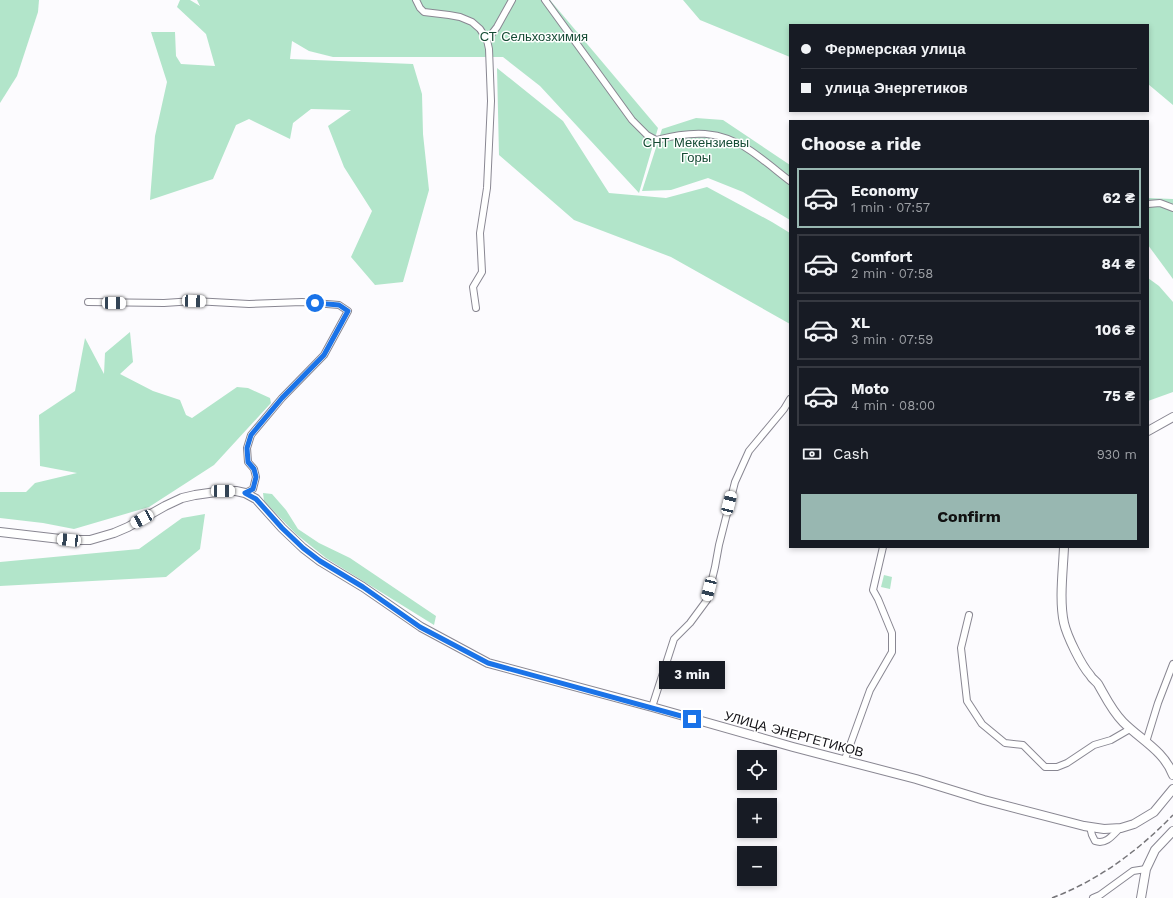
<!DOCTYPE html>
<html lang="en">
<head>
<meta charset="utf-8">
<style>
  :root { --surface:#171b24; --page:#20242c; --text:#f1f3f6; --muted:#9ea1a6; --line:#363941; --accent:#98b7b1 }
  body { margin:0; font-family:"Work Sans",sans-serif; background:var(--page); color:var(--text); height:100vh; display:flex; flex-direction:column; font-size:15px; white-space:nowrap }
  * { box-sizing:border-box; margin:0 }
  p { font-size:13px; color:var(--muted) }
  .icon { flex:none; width:22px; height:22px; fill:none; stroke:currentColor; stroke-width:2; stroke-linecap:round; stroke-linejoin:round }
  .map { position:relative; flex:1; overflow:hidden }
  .details { position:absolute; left:789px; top:120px; width:360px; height:428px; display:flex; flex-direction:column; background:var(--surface); border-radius:0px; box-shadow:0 2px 6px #0003 }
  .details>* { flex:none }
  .top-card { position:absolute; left:789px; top:24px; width:360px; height:88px; border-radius:0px; box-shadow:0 2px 6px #0003; display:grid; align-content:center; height:88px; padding:0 12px; background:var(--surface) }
  .buttons { position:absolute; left:737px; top:750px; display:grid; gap:8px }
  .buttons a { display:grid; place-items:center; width:40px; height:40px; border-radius:0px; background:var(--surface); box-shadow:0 2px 6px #0003; font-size:20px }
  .end { position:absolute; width:18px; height:18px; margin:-9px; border:5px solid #1a73e8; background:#fff; box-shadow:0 0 0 2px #fff }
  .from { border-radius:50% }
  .bubble { position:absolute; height:28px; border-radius:0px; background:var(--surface); box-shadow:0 2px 6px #0003; font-size:13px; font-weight:700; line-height:28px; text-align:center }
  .car { position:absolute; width:12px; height:24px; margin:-12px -6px; border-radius:5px; box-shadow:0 0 3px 1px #0007; background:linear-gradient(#fff 24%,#345 0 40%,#fff 0 76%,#345 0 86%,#fff 0) }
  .top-card b { display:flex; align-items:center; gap:14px; height:38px; font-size:15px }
  .top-card b+b { border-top:1px solid var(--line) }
  .top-card i { width:10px; height:10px; background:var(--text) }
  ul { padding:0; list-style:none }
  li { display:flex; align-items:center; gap:12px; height:60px; margin:0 8px 6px; padding:0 4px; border:2px solid var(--line); border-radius:0px }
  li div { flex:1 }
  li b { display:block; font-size:15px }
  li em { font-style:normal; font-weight:700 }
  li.active { border-color:var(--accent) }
  li>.icon { width:36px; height:36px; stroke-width:1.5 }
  h2 { padding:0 12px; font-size:18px; line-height:48px }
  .pay { display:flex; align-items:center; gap:10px; height:44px; padding:0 12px; font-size:15px }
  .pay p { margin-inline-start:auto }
  .cta { display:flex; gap:8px; margin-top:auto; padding:8px 12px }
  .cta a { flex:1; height:46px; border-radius:0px; background:var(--accent); color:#111; font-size:16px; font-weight:700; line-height:46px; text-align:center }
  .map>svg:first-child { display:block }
</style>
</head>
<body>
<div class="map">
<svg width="1173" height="898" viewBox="0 0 1173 898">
  <rect width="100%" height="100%" fill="#fcfbfe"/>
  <g fill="#b2e5ca">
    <polygon points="0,0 39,0 38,12 17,76 0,103"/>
    <polygon points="180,0 190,0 200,6 197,0 550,0 658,128 639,193 540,86 503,57 333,57 309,51 292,41 290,59 413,64 422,94 423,134 429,190 403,282 375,285 351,257 372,211 344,167 328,126 351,110 311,109 293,123 290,139 249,119 236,125 213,179 150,200 155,136 167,82 151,32 175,32 176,56 181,64 215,66 206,34 177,7"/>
    <polygon points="683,0 1173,0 1173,105 1148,84 1148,25 790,25 790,57 700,20"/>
    <polygon points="497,68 563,121 609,193 666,198 707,187 772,222 790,233 790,324 671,257 574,220 499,155"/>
    <polygon points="696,118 723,120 790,165 790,220 743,192 708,178 671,190 642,191 662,129"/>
    <polygon points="1148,198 1173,199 1173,279 1148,245"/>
    <polygon points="1148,278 1159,286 1173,302 1173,392 1148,401"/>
    <polygon points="130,332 133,362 120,374 153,391 180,400 186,415 192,418 237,387 248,388 270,398 271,403 214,465 149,507 74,529 43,523 0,518 0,492 26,492 35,483 77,473 40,466 39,415 75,391 85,338 104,374 105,353"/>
    <polygon points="263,493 272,494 286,510 298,529 319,543 350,558 436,616 434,625 326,558 296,534 264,501"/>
    <polygon points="205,514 200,549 166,577 0,586 0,562 139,549 182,518"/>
    <polygon points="884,575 892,577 890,589 881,587"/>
  </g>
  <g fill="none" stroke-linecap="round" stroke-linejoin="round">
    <defs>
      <g id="street">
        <polyline points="416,0 420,8 424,12 449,15 460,17 472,22 480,29 487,40 489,49 491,101 487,188 480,233 482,272 473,287 476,308"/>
        <path d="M545 0 632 120 647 135 656 140C691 131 720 129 751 151 764 160 777 171 790 181"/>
        <polyline points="487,40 497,27 512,0"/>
        <polyline points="1148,204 1160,203 1173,208"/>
        <polyline points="88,302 164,303 194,301 249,304 302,302 339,305 348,311 324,355 282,398 251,435 247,448 248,462 254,469 256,477 253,489 245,493"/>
        <polyline points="969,615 961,648 967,701 982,724 1005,743 1023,745 1045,767 1057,767 1067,763 1094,745 1111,740 1130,729"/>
        <polyline points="652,707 674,639 690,623 707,600 715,567 719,545 735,482 749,451 784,409 790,399"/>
        <polyline points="1146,742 1158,703 1173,664"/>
        <polyline points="845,759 870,690 892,652 892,633 878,599 873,590 883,547"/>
        <path d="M1090 827 1092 835 1095 841C1106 845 1113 835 1120 828"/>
        <polyline points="1093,898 1100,895 1133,871 1146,869"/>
      </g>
      <g id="secondary">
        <polyline points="1148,431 1173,417"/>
        <polyline points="0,532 69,540 90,540 114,533 128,527 165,506 182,498 195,495 223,491 236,491 245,493 256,499 282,528 303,548 320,561 363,587 421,627 488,663 652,707 793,747 916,779 984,800 1084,826 1104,829 1121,828 1134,824 1154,812 1173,789"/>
        <path d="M1064 547C1063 571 1059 600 1064 623 1067 636 1081 665 1090 675 1092 679 1096 681 1098 684 1106 698 1112 711 1123 722 1141 740 1164 751 1173 775"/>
        <polyline points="1141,898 1146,869 1155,850 1173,831"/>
      </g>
    </defs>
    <use href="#street" stroke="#898792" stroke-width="8"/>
    <use href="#secondary" stroke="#898792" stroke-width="10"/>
    <use href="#street" stroke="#fff" stroke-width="6"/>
    <use href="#secondary" stroke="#fff" stroke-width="8"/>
    <path stroke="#767579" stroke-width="1.5" stroke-dasharray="6 3" stroke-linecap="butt" d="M1052 898C1099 880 1138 851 1173 815"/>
  </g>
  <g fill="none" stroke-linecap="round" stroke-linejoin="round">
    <polyline stroke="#1a73e8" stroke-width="5" points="315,303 339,305 348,311 324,355 282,398 251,435 247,448 248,462 254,469 256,477 253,489 245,493 256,499 282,528 303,548 320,561 363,587 420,627 488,663 692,719"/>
  </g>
  <g text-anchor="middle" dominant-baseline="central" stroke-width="3" stroke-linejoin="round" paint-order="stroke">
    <g font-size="13" fill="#154b34" stroke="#fff">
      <text x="534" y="36">СТ Сельхозхимия</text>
      <text x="696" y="142">СНТ Мекензиевы<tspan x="696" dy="15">Горы</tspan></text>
    </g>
    <g font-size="13" fill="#121116" stroke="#fff">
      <text transform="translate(794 734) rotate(15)">УЛИЦА ЭНЕРГЕТИКОВ</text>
    </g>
  </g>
</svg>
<div class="buttons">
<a><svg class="icon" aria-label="locate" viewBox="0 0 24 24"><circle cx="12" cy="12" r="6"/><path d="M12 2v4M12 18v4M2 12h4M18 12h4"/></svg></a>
<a>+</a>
<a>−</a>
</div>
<i class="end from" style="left:315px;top:303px"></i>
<i class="end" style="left:692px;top:719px"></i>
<div class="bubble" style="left:659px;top:661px;width:66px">3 min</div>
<i class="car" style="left:194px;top:301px;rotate:92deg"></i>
<i class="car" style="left:114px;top:303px;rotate:91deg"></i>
<i class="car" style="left:223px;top:491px;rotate:91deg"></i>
<i class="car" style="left:729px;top:503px;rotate:14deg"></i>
<i class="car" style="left:142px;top:519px;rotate:241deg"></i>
<i class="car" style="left:69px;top:540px;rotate:276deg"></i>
<i class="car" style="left:709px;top:589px;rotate:194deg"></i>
<div class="top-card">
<b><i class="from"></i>Фермерская улица</b>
<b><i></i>улица Энергетиков</b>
</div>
<section class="details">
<h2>Choose a ride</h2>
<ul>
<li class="active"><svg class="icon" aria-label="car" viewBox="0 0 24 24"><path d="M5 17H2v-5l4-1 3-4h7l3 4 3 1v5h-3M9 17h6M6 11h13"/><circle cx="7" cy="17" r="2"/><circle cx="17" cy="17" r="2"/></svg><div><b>Economy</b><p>1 min · 07:57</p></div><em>62 ₴</em></li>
<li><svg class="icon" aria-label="car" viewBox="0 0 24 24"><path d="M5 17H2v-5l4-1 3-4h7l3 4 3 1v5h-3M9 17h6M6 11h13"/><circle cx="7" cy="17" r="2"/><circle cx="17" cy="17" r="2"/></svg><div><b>Comfort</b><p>2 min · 07:58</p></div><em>84 ₴</em></li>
<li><svg class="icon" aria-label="car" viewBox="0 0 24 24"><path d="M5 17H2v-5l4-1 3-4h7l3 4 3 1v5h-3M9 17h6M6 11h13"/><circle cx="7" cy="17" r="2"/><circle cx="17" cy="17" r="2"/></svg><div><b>XL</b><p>3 min · 07:59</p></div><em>106 ₴</em></li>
<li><svg class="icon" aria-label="car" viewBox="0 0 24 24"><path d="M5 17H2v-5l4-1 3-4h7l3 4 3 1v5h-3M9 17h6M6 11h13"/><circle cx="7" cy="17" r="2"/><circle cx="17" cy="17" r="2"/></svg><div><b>Moto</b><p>4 min · 08:00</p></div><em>75 ₴</em></li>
</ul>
<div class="pay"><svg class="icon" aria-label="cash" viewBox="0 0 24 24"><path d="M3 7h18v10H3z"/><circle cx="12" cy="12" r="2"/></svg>Cash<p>930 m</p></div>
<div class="cta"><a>Confirm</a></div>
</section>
</div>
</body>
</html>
